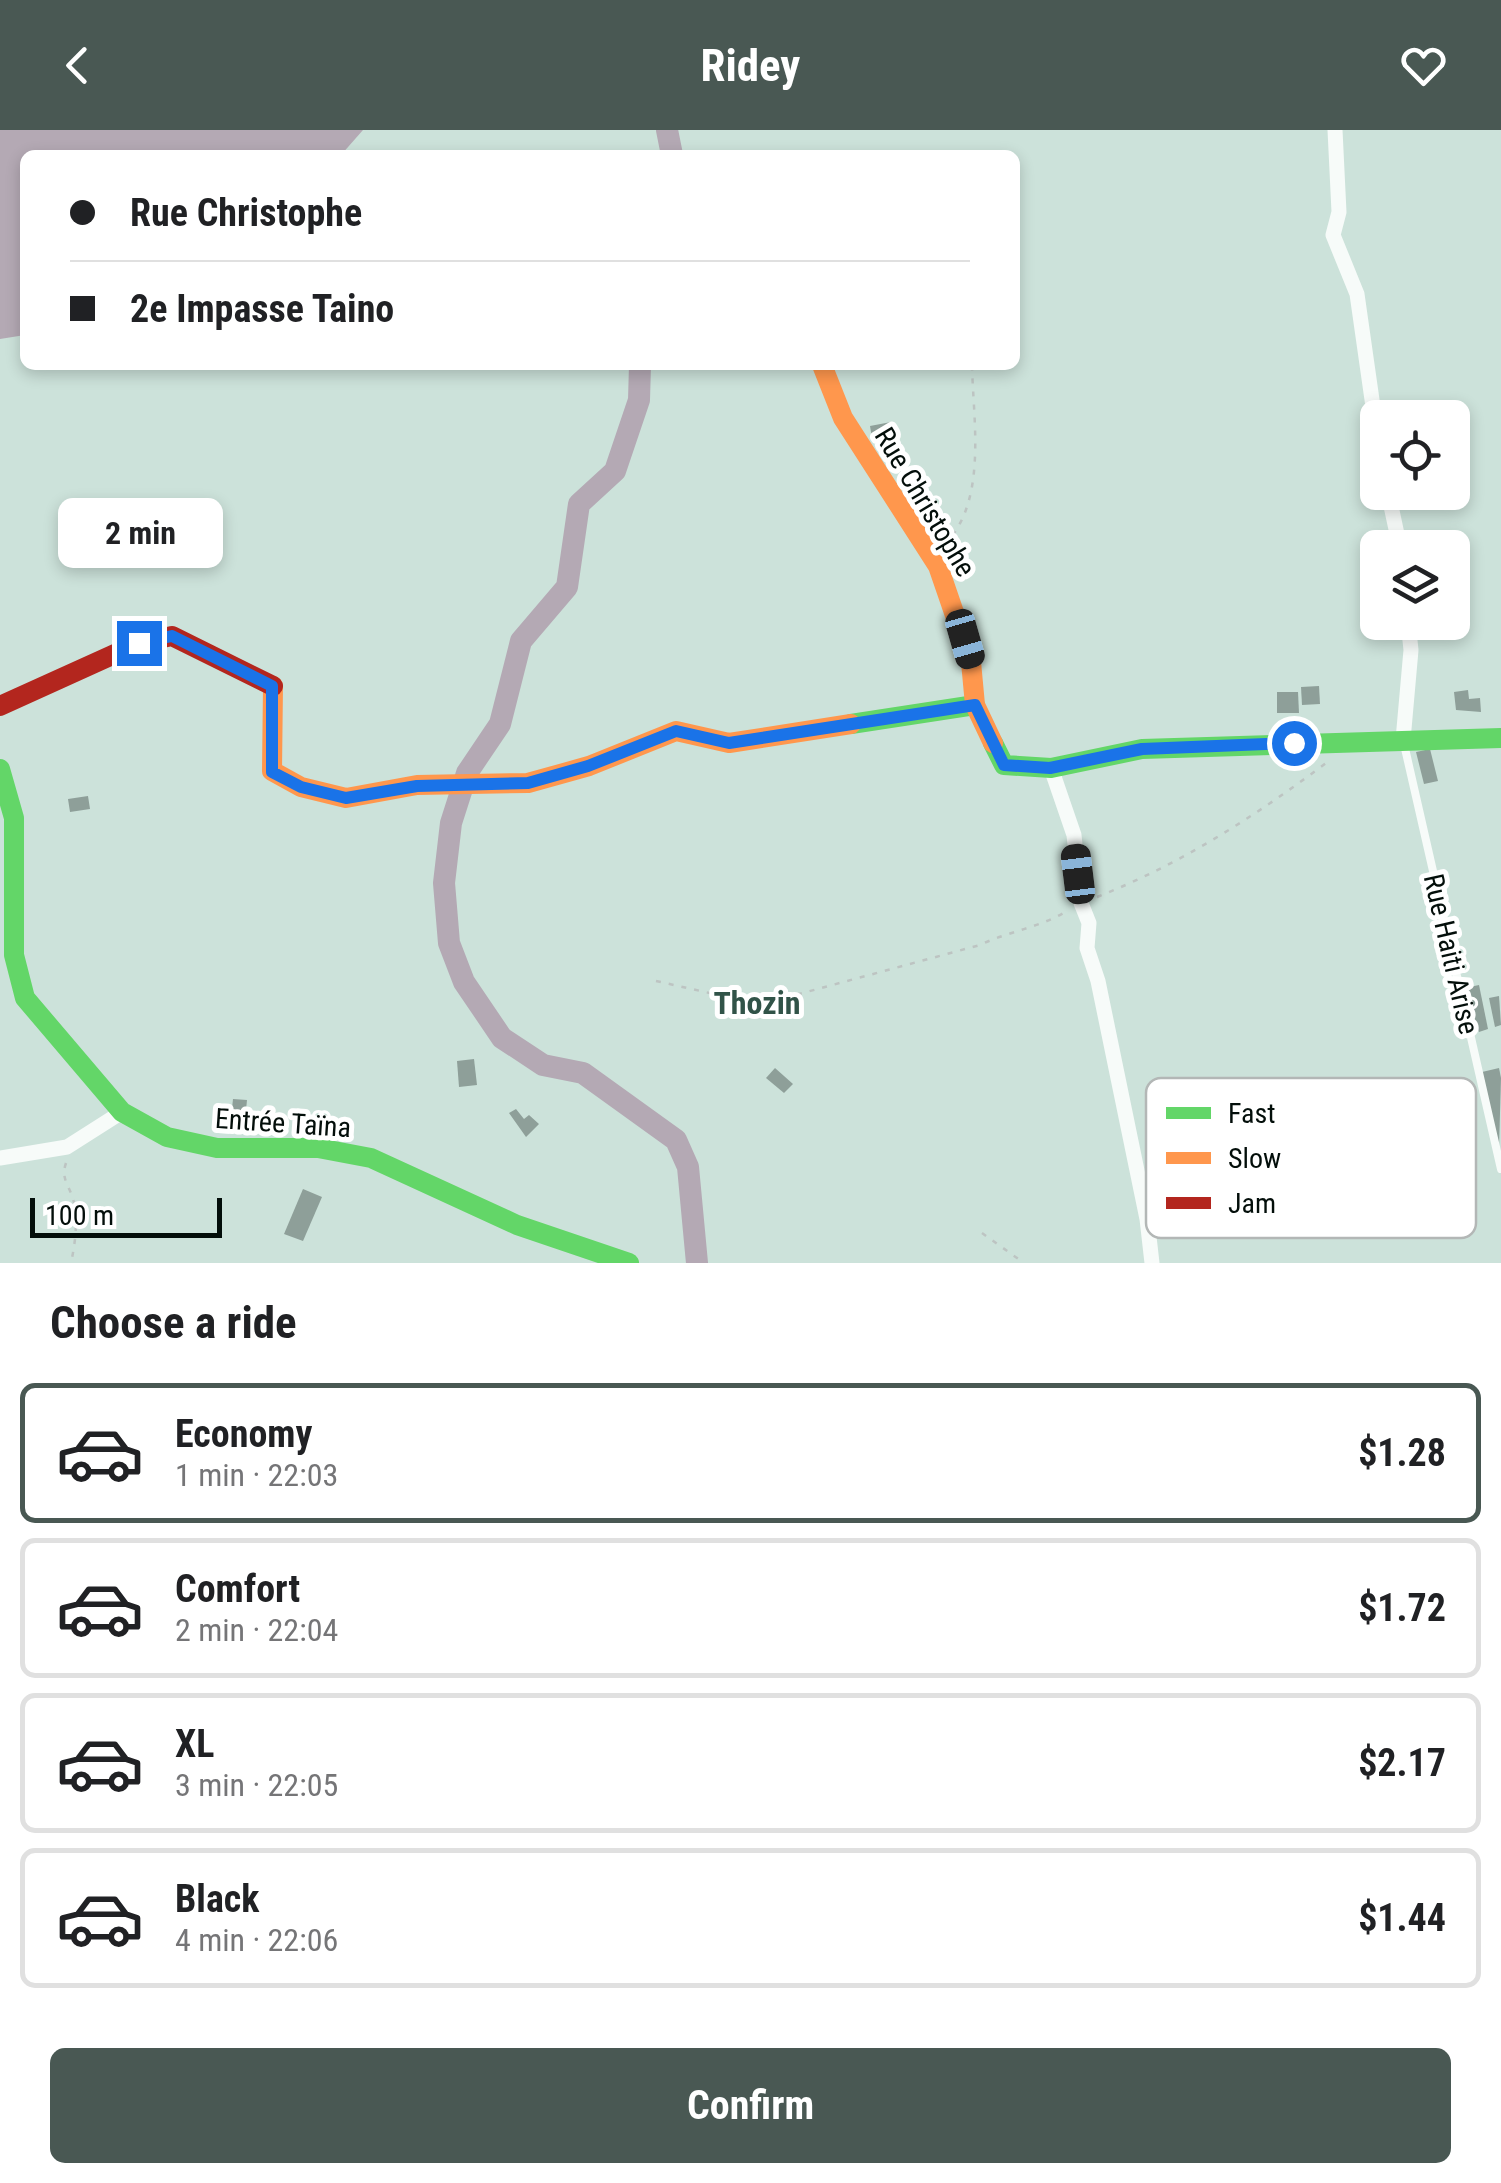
<!DOCTYPE html>
<html lang="en">
<head>
<meta charset="utf-8">
<style>
  :root { --surface:#fff; --page:#f2f2f2; --text:#202124; --muted:#757577; --line:#e0e0e0; --accent:#495853 }
  body { margin:0; font-family:"Roboto Condensed",sans-serif; background:var(--page); color:var(--text); height:100vh; display:flex; flex-direction:column; font-size:38px; white-space:nowrap }
  * { box-sizing:border-box; margin:0 }
  p { font-size:32px; color:var(--muted) }
  .icon { flex:none; width:55px; height:55px; fill:none; stroke:currentColor; stroke-width:2; stroke-linecap:round; stroke-linejoin:round }
  .map { position:relative; height:1133px; overflow:hidden }
  .sheet { display:flex; flex-direction:column; background:var(--surface); flex:1 }
  .sheet>* { flex:none }
  .hud { position:absolute; left:20px; top:20px; width:1000px; height:220px; border-radius:15px; box-shadow:0 5px 15px #0003; display:grid; align-content:center; height:220px; padding:0 50px; background:var(--surface) }
  .buttons { position:absolute; left:1360px; top:270px; display:grid; gap:20px }
  .buttons a { display:grid; place-items:center; width:110px; height:110px; border-radius:15px; background:var(--surface); box-shadow:0 5px 15px #0003; font-size:50px }
  .scale { position:absolute; left:30px; bottom:25px; width:192px; box-sizing:border-box; padding-left:10px; border:5px solid #030e0a; border-top:0; font-size:28px; line-height:35px; white-space:nowrap; color:#030e0a; -webkit-text-stroke:8px #fff; paint-order:stroke }
  .end { position:absolute; width:45px; height:45px; margin:-22px; border:12px solid #1a73e8; background:#fff; box-shadow:0 0 0 5px #fff }
  .from { border-radius:50% }
  .bubble { position:absolute; height:70px; border-radius:15px; background:var(--surface); box-shadow:0 5px 15px #0003; font-size:32px; font-weight:700; line-height:70px; text-align:center }
  .car { position:absolute; width:30px; height:60px; margin:-30px -15px; border-radius:12px; box-shadow:0 0 8px 2px #0007; background:linear-gradient(#222 24%,#8ab4d8 0 40%,#222 0 76%,#8ab4d8 0 86%,#222 0) }
  .hud b { display:flex; align-items:center; gap:35px; height:95px; font-size:38px }
  .hud b+b { border-top:2px solid var(--line) }
  .hud i { width:25px; height:25px; background:var(--text) }
  ul { padding:0; list-style:none }
  li { display:flex; align-items:center; gap:30px; height:140px; margin:0 20px 15px; padding:0 30px; border:5px solid var(--line); border-radius:15px }
  li div { flex:1 }
  li b { display:block; font-size:38px }
  li em { font-style:normal; font-weight:700 }
  li.current { border-color:var(--accent) }
  li>.icon { width:90px; height:90px; stroke-width:1.5 }
  h2 { padding:0 50px; font-size:45px; line-height:120px }
  .cta { display:flex; gap:20px; margin-top:auto; padding:20px 50px }
  .cta a { flex:1; height:115px; border-radius:15px; background:var(--accent); color:#fff; font-size:40px; font-weight:700; line-height:115px; text-align:center }
  header { display:flex; justify-content:space-between; align-items:center; height:130px; padding:0 50px; background:var(--accent); color:#fff; font-size:45px; font-weight:700 }
  .map>svg:first-child { display:block }
</style>
</head>
<body>
<header><svg class="icon" aria-label="back" viewBox="0 0 24 24"><path d="M15 5l-7 7 7 7"/></svg>Ridey<svg class="icon" aria-label="heart" viewBox="0 0 24 24"><path d="M12 20l-8-8c-3-5 5-10 8-4 3-6 11-1 8 4z"/></svg></header>
<div class="map">
<svg width="1501" height="1133" viewBox="0 0 1501 1133">
  <rect width="100%" height="100%" fill="#cce2da"/>
  <polygon fill="#b4a9b4" points="0,0 363,0 341,25 25,25 25,205 0,209"/>
  <g fill="none" stroke-linecap="round" stroke-linejoin="round">
    <g stroke="#b4a9b4" stroke-width="22">
      <polyline points="667,0 672,25"/>
      <polyline points="640,235 639,270 615,341 579,374 567,457 521,511 500,594 467,643 451,693 444,753 449,813 464,852 502,908 543,935 583,943 676,1010 688,1037 697,1133"/>
    </g>
  </g>
  <g fill="#8e9f99">
    <polygon points="891,292 894,303 872,308 870,296"/>
    <polygon points="1319,556 1320,574 1302,575 1301,557"/>
    <polygon points="1468,560 1469,569 1480,568 1481,582 1456,580 1454,562"/>
    <polygon points="1277,562 1298,562 1299,583 1277,583"/>
    <polygon points="1430,619 1438,651 1424,654 1416,622"/>
    <polygon points="88,666 90,679 70,682 68,669"/>
    <polygon points="1479,855 1488,899 1479,902 1465,858"/>
    <polygon points="1499,866 1501,895 1495,897 1489,868"/>
    <polygon points="474,929 477,955 459,957 457,931"/>
    <polygon points="775,938 793,954 784,963 766,948"/>
    <polygon points="1499,938 1501,948 1499,1018 1482,942"/>
    <polygon points="233,969 247,970 245,990 231,988"/>
    <polygon points="516,979 524,989 529,985 539,994 526,1007 509,983"/>
    <polygon points="303,1059 322,1067 303,1111 284,1104"/>
  </g>
  <g fill="none" stroke-linecap="round" stroke-linejoin="round">
    <g stroke="#bdc4c2" stroke-width="2.5" stroke-dasharray="5 8" stroke-linecap="butt">
      <path d="M944 415C988 372 973 290 972 235"/>
      <path d="M1097 767C1183 733 1257 685 1330 630"/>
      <path d="M656 851 723 866 788 867 980 815C1009 801 1039 798 1067 781"/>
      <path d="M66 1033C60 1050 71 1057 74 1073 78 1093 75 1114 71 1133"/>
      <polyline points="982,1103 1024,1133"/>
    </g>
    <polyline stroke="#f7fbf9" stroke-width="8" points="1404,614 1501,1039"/>
    <g stroke="#f7fbf9" stroke-width="15">
      <polyline points="1335,0 1339,82 1333,105 1357,164 1378,312"/>
      <polyline points="1388,362 1400,418"/>
      <polyline points="1403,610 1411,520 1408,492"/>
      <polyline points="1051,638 1074,705 1081,773 1089,793 1087,818 1098,851 1147,1089 1152,1133"/>
      <polyline points="0,1028 67,1017 122,982"/>
    </g>
    <g stroke="#63d668" stroke-width="20">
      <polyline points="851,594 975,575"/>
      <polyline points="993,613 1004,635 1051,638 1142,619 1501,608"/>
      <polyline points="0,639 14,688 14,825 25,868 122,982 167,1007 217,1018 318,1018 371,1028 517,1095 629,1133"/>
    </g>
    <g stroke="#ff974d" stroke-width="20">
      <polyline points="822,235 843,288 938,436 971,532 975,575 993,613"/>
      <polyline points="273,556 272,641 301,657 346,668 417,655 528,653 589,636 676,601 729,613 851,594"/>
    </g>
    <polyline stroke="#b3261e" stroke-width="20" points="0,576 139,513 172,506 273,556"/>
  </g>
  <g fill="none" stroke-linecap="round" stroke-linejoin="round">
    <polyline stroke="#1a73e8" stroke-width="12" points="139,513 172,506 272,556 272,642 301,657 346,668 417,656 528,653 588,636 676,601 729,613 975,575 1004,635 1050,638 1142,619 1294,613"/>
  </g>
  <g text-anchor="middle" dominant-baseline="central" stroke-width="10" stroke-linejoin="round" paint-order="stroke">
    <g font-size="28" fill="#030e0a" stroke="#fff">
      <text transform="translate(925 372) rotate(59)">Rue Christophe</text>
      <text transform="translate(1451 824) rotate(77)">Rue Haiti Arise</text>
      <text transform="translate(283 993) rotate(4)">Entrée Taïna</text>
    </g>
    <g font-size="32" font-weight="bold" fill="#315348" stroke="#fff">
      <text x="757" y="873">Thozin</text>
    </g>
  </g>
  <rect x="1146" y="948" width="330" height="160" rx="15" fill="#fff" stroke="#b3b7b6" stroke-width="2.5"/>
  <rect x="1166" y="977" width="45" height="12" fill="#63d668"/>
  <rect x="1166" y="1022" width="45" height="12" fill="#ff974d"/>
  <rect x="1166" y="1067" width="45" height="12" fill="#b3261e"/>
  <g font-size="28" fill="#030e0a">
    <text x="1228" y="993">Fast</text>
    <text x="1228" y="1038">Slow</text>
    <text x="1228" y="1083">Jam</text>
  </g>
</svg>
<div class="buttons">
<a><svg class="icon" aria-label="locate" viewBox="0 0 24 24"><circle cx="12" cy="12" r="6"/><path d="M12 2v4M12 18v4M2 12h4M18 12h4"/></svg></a>
<a><svg class="icon" aria-label="layers" viewBox="0 0 24 24"><path d="M12 4l9 5-9 5-9-5zM3 14l9 5 9-5"/></svg></a>
</div>
<div class="scale">100 m</div>
<i class="end from" style="left:1294px;top:613px"></i>
<i class="end" style="left:139px;top:513px"></i>
<div class="bubble" style="left:58px;top:368px;width:165px">2 min</div>
<i class="car" style="left:965px;top:509px;rotate:164deg"></i>
<i class="car" style="left:1078px;top:744px;rotate:353deg"></i>
<div class="hud">
<b><i class="from"></i>Rue Christophe</b>
<b><i></i>2e Impasse Taino</b>
</div>
</div>
<section class="sheet">
<h2>Choose a ride</h2>
<ul>
<li class="current"><svg class="icon" aria-label="car" viewBox="0 0 24 24"><path d="M5 17H2v-5l4-1 3-4h7l3 4 3 1v5h-3M9 17h6M6 11h13"/><circle cx="7" cy="17" r="2"/><circle cx="17" cy="17" r="2"/></svg><div><b>Economy</b><p>1 min · 22:03</p></div><em>$1.28</em></li>
<li><svg class="icon" aria-label="car" viewBox="0 0 24 24"><path d="M5 17H2v-5l4-1 3-4h7l3 4 3 1v5h-3M9 17h6M6 11h13"/><circle cx="7" cy="17" r="2"/><circle cx="17" cy="17" r="2"/></svg><div><b>Comfort</b><p>2 min · 22:04</p></div><em>$1.72</em></li>
<li><svg class="icon" aria-label="car" viewBox="0 0 24 24"><path d="M5 17H2v-5l4-1 3-4h7l3 4 3 1v5h-3M9 17h6M6 11h13"/><circle cx="7" cy="17" r="2"/><circle cx="17" cy="17" r="2"/></svg><div><b>XL</b><p>3 min · 22:05</p></div><em>$2.17</em></li>
<li><svg class="icon" aria-label="car" viewBox="0 0 24 24"><path d="M5 17H2v-5l4-1 3-4h7l3 4 3 1v5h-3M9 17h6M6 11h13"/><circle cx="7" cy="17" r="2"/><circle cx="17" cy="17" r="2"/></svg><div><b>Black</b><p>4 min · 22:06</p></div><em>$1.44</em></li>
</ul>
<div class="cta"><a>Confirm</a></div>
</section>
</body>
</html>
